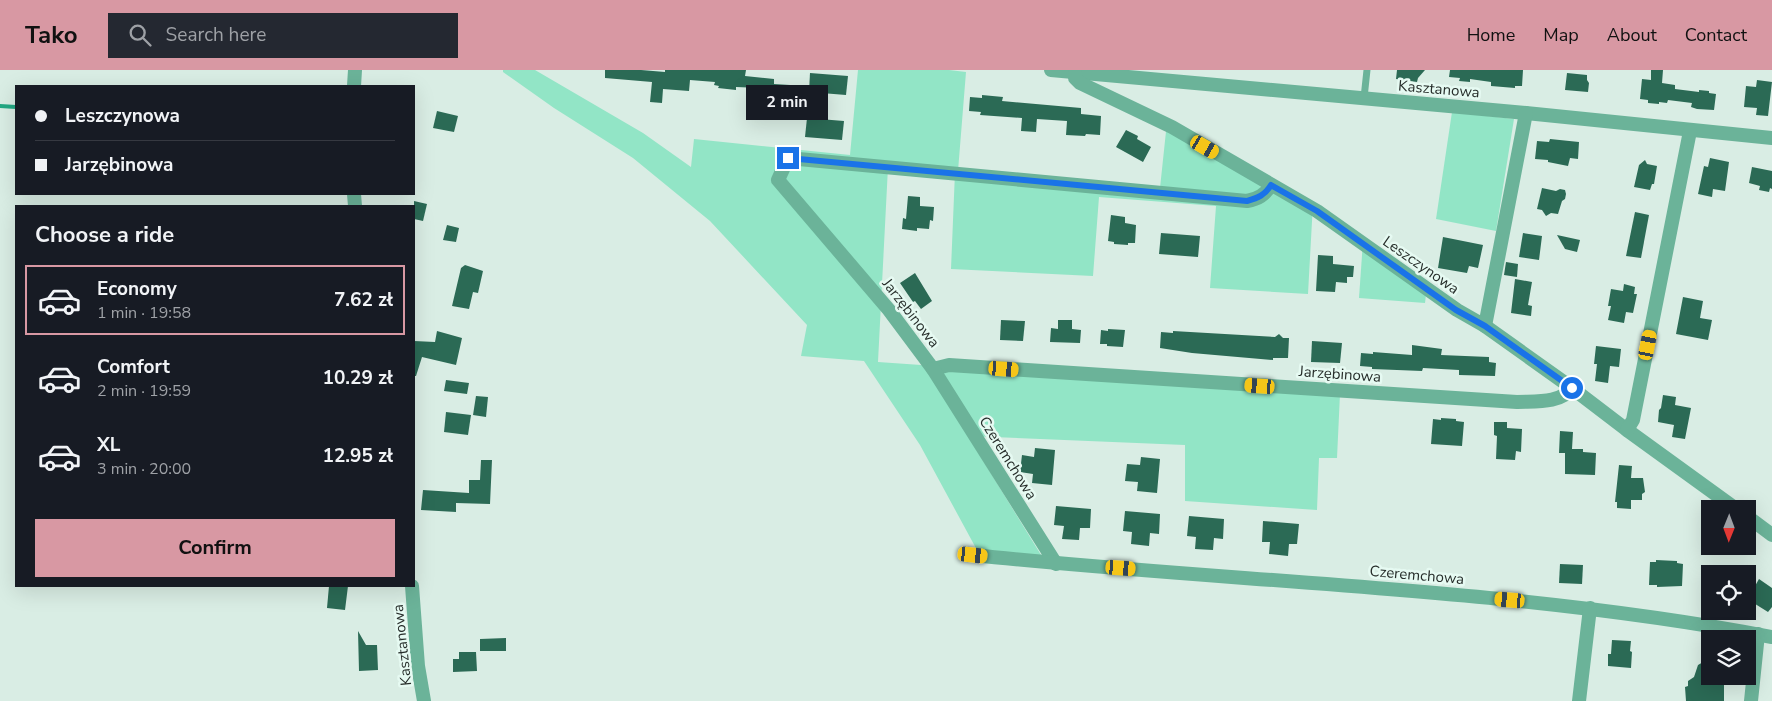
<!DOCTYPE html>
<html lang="en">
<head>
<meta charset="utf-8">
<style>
  :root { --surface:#171b24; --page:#242831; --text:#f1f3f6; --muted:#9ea1a6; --line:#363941; --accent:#d898a3 }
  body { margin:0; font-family:"Nunito Sans",sans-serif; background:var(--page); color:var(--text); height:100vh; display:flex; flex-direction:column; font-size:19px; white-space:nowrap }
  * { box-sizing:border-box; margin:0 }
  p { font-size:16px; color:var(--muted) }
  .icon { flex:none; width:28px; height:28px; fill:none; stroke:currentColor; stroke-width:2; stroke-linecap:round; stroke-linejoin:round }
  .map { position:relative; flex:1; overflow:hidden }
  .details { position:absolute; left:15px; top:135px; width:400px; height:382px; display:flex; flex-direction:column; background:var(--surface); border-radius:0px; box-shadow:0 5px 20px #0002 }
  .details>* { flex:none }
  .hud { position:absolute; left:15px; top:15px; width:400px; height:110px; border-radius:0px; box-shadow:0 5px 20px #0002; display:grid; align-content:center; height:110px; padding:0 20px; background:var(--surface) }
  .needle { width:32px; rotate:181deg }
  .fabs { position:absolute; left:1701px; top:430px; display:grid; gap:10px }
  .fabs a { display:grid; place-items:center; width:55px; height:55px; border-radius:0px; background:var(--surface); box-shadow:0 5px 20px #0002; font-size:25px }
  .end { position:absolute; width:22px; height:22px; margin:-11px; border:6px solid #1a73e8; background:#fff; box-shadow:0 0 0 2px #fff }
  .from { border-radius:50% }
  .bubble { position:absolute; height:35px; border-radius:0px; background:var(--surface); box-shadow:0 5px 20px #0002; font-size:16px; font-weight:700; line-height:35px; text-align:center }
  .car { position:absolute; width:15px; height:30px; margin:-15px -8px; border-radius:6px; box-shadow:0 0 4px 1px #0007; background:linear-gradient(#f5c518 24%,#345 0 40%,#f5c518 0 76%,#345 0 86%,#f5c518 0) }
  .hud b { display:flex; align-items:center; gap:18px; height:48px; font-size:19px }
  .hud b+b { border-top:1px solid var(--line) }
  .hud i { width:12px; height:12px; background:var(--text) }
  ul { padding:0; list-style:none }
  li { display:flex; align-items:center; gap:15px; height:70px; margin:0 10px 8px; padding:0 10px; border:2px solid transparent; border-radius:0px }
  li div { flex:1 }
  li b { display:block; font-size:19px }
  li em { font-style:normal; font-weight:700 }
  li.on { border-color:var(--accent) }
  li>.icon { width:45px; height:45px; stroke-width:1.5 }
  h2 { padding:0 20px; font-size:22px; line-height:60px }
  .button { display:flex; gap:10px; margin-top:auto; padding:10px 20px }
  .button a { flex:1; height:58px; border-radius:0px; background:var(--accent); color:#111; font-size:20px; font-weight:700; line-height:58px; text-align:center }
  header { display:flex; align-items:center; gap:30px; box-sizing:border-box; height:70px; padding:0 25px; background:var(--accent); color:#111 }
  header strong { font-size:24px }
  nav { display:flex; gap:28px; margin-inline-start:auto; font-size:18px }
  .search { width:350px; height:45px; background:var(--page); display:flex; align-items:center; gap:12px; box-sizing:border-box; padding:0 18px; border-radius:0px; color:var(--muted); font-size:19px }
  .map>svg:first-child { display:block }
</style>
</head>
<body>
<header>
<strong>Tako</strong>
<div class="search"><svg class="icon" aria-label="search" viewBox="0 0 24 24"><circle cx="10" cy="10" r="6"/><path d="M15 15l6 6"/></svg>Search here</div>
<nav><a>Home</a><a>Map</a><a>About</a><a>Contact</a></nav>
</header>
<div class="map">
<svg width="1772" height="631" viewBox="0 0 1772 631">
  <rect width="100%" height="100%" fill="#d9ede4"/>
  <g fill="#92e5c6">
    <polygon points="503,0 535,0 643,63 691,97 694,69 850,85 858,0 949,0 966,2 958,101 1160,118 1167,52 1313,133 1308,224 1210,218 1216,136 1099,127 1093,206 951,199 955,102 888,97 878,292 1340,324 1337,388 1319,388 1317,440 1185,431 1185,375 968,366 1049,498 984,493 920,375 864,291 801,286 807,255 710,151 633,88 554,38 503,2"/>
    <polygon points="1452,42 1514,49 1496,161 1436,149"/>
    <polygon points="1363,171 1427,216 1425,233 1359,228"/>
  </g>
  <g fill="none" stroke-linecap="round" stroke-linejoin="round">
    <polyline stroke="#22a883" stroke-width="4" points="0,36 16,37"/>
  </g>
  <g fill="#2b6a55">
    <polygon points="605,0 641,0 665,2 665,0 746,0 745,6 774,9 774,14 790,15 789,35 759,32 760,18 736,17 736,20 718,18 719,16 714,15 715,12 690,10 689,21 663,19 662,33 650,32 652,12 605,8"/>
    <polygon points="1397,0 1425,0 1418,8 1417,12 1396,9"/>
    <polygon points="1450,0 1523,0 1522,16 1515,16 1515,18 1491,16 1491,12 1470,9 1470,12 1459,11 1460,8 1449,7"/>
    <polygon points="1651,0 1663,0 1662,13 1675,15 1675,19 1699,22 1699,20 1709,21 1709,23 1716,24 1714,40 1697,39 1691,37 1692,33 1668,30 1667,33 1659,32 1659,34 1648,33 1648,30 1640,29 1642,9 1651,10"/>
    <polygon points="810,3 848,6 846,25 809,22"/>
    <polygon points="1567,3 1587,5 1587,10 1589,13 1588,22 1565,20"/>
    <polygon points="1757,10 1772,12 1768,46 1756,45 1757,38 1744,37 1746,16 1756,17"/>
    <polygon points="982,25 1003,27 1002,31 1081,38 1081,44 1101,46 1100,65 1086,64 1085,66 1066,65 1067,51 1037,49 1036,62 1021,61 1022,48 980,45 981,42 969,41 970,27 982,28"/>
    <polygon points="437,41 458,46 454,62 433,58"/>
    <polygon points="807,48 844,51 842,70 805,67"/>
    <polygon points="1126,60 1138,66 1137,69 1151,77 1143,92 1116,77"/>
    <polygon points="1550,69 1579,72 1578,89 1570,88 1568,96 1548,92 1548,90 1535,89 1537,71 1549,72"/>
    <polygon points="1710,88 1729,92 1725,121 1713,119 1712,127 1698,124 1704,96 1708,97"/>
    <polygon points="1645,90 1647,94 1657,96 1654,114 1652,114 1650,120 1634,117 1639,95"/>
    <polygon points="1752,97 1772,101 1772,119 1770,118 1769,122 1759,120 1760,116 1749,113"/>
    <polygon points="1542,118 1556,121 1560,119 1565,120 1566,124 1565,129 1562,131 1558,144 1551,143 1546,146 1542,140 1537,139"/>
    <polygon points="908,126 920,127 920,136 934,137 933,151 930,150 929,159 917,158 917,161 902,159 903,148 906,149"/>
    <polygon points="414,131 427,134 423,151 414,149"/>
    <polygon points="1635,142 1649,145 1641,188 1626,186"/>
    <polygon points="1111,145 1125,147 1125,153 1136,155 1135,173 1128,173 1128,175 1114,174 1114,172 1108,171"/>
    <polygon points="447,155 459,158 456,172 443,170"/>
    <polygon points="1161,163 1200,166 1198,187 1159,184"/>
    <polygon points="1523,163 1542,166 1539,190 1519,187"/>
    <polygon points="1557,165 1580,170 1577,182 1565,179"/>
    <polygon points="1443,167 1483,175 1478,198 1469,196 1467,203 1438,198"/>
    <polygon points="1318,185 1333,186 1333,194 1354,196 1353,207 1347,207 1347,213 1336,212 1335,222 1316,221"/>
    <polygon points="1506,192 1518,194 1517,207 1504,205"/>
    <polygon points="465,195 483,201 478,223 473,222 469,239 452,236 461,198"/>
    <polygon points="915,203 932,231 921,239 915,231 913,232 900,213"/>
    <polygon points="1515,209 1532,212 1528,235 1532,236 1531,246 1511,243"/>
    <polygon points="1624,214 1635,217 1634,224 1637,224 1633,243 1626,242 1624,253 1608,250 1611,236 1608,236 1611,219 1623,221"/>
    <polygon points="1683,227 1703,231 1700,248 1712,250 1708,270 1676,264"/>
    <polygon points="1001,250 1025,251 1023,271 1000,270"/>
    <polygon points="1058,250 1072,250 1072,259 1081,260 1080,273 1050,272 1051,258 1058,259"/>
    <polygon points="1108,259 1125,260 1123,277 1107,276 1107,274 1100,274 1101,260 1108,261"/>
    <polygon points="437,261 462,268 456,295 422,287 416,306 414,306 414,271 435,272"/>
    <polygon points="1173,261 1275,267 1279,264 1283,268 1289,268 1288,288 1273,288 1273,290 1192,283 1160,278 1161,262 1173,263"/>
    <polygon points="1312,271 1342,273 1340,293 1311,292"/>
    <polygon points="1412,275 1442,279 1441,285 1489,287 1489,292 1496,293 1495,306 1459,305 1459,300 1423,298 1422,301 1372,299 1372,297 1360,296 1361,283 1373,284 1373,282 1412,285"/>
    <polygon points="1596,276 1621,279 1619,297 1610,296 1608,313 1595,311 1597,294 1594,294"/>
    <polygon points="446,310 469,313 467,324 444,321"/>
    <polygon points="1663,325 1676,327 1675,335 1691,338 1685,369 1672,367 1674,355 1658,352 1659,340 1661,338"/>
    <polygon points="476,326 488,327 486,347 473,345"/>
    <polygon points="446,342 471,345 468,365 444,362"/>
    <polygon points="1441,348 1456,349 1456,351 1464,352 1462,376 1431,374 1433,349 1441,350"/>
    <polygon points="1494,352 1507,352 1507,358 1522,359 1521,382 1516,381 1515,390 1496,389 1497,366 1494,365"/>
    <polygon points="1560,361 1573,362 1572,379 1583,379 1583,382 1596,383 1595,405 1565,404 1565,383 1559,383"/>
    <polygon points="1035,378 1055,380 1052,415 1032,413 1033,404 1020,402 1022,385 1034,387"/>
    <polygon points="1141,387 1160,389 1157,423 1137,421 1138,412 1125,411 1127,394 1140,395"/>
    <polygon points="481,390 492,390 490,434 456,433 456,442 421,440 423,420 469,423 469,410 480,410"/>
    <polygon points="1619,395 1632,396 1631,408 1643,408 1645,422 1642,424 1642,430 1631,430 1631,439 1617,438 1617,432 1615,432"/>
    <polygon points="1056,436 1091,439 1090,458 1080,458 1079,470 1062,469 1064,456 1054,455"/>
    <polygon points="1125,441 1160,444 1159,464 1150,463 1149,476 1131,474 1132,462 1123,461"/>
    <polygon points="1189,446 1224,449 1223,469 1214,468 1213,480 1195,479 1196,467 1187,466"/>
    <polygon points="1263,451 1299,454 1297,474 1289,474 1288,486 1269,484 1270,472 1262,472"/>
    <polygon points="1656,490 1677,491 1677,493 1683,494 1682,516 1657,517 1657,515 1649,515 1650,492 1656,492"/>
    <polygon points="1560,494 1583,495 1582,514 1559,513"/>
    <polygon points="1759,509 1772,518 1772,537 1768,542 1752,532 1755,528 1751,525 1750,516 1755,516"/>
    <polygon points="329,516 348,516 345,540 327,538"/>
    <polygon points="358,561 366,575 377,575 378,600 359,601"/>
    <polygon points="506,568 506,581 480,581 480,569"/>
    <polygon points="1612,570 1631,571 1630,581 1632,582 1631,598 1608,596 1608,584 1611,584"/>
    <polygon points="459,582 476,582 477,601 453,602 453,589 459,589"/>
    <polygon points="1710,588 1710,606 1719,606 1718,610 1724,615 1724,631 1686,631 1685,617 1688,616 1688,611 1694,607 1698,595"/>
  </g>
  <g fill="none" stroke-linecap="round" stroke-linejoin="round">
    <polyline stroke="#6bb399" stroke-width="7" points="1364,28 1367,0"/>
    <g stroke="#6bb399" stroke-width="14">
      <polyline points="1051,0 1526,43 1772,68"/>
      <polyline points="1075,2 1075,8 1080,13 1172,57 1317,141 1457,240 1485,256 1572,318 1627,360 1736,439"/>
      <polyline points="354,16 355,0"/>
      <path d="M1271 115C1265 125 1258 129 1247 131L788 88 778 110 889 240 933 299 949 295 1517 332C1535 331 1560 334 1572 318"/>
      <polyline points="354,124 355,136"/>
      <polyline points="1485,256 1526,43"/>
      <polyline points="933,299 1056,494"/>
      <polyline points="1627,360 1633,350 1690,61"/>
      <polyline points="1748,447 1772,465"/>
      <path d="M973 485C1239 513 1508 517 1772 567"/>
      <polyline points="412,516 418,596 424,631"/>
      <polyline points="1579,631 1590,538"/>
      <polyline points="1751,631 1758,564"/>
    </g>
  </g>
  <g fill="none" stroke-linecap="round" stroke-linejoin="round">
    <path stroke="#1a73e8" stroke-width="6" d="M788 88 1247 131C1258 128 1265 125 1271 115L1317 141 1456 240 1485 256 1572 318"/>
  </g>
  <g text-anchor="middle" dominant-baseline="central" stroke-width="5" stroke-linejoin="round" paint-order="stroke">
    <g font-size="15" fill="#262d2a" stroke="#e6faf2">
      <text transform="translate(1439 19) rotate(5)">Kasztanowa</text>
      <text transform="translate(1421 195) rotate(35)">Leszczynowa</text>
      <text transform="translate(911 243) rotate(52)">Jarzębinowa</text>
      <text transform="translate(1340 304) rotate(4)">Jarzębinowa</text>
      <text transform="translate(1008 388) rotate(58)">Czeremchowa</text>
      <text transform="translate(1417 505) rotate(5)">Czeremchowa</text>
      <text transform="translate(402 575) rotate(-96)">Kasztanowa</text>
    </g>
  </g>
</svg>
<div class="fabs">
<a><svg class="needle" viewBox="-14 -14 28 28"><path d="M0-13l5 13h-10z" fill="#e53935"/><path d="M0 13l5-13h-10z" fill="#9ea1a6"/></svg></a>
<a><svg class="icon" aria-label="locate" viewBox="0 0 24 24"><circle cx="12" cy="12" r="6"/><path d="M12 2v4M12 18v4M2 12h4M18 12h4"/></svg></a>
<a><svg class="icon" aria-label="layers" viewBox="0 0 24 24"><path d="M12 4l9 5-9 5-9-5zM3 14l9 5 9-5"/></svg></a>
</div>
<i class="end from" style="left:1572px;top:318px"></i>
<i class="end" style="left:788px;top:88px"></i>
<div class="bubble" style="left:746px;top:15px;width:82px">2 min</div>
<i class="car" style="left:1205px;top:77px;rotate:120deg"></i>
<i class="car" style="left:1648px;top:275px;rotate:11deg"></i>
<i class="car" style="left:1004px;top:299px;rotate:94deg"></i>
<i class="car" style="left:1260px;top:316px;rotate:274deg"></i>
<i class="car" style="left:973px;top:485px;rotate:96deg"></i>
<i class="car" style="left:1121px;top:498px;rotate:94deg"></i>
<i class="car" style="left:1510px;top:530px;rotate:275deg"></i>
<div class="hud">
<b><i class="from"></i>Leszczynowa</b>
<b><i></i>Jarzębinowa</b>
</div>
<section class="details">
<h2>Choose a ride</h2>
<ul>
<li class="on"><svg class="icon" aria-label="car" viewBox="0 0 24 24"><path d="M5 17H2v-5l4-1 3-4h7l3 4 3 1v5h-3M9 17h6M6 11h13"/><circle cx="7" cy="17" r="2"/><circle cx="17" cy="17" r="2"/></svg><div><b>Economy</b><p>1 min · 19:58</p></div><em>7.62 zł</em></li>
<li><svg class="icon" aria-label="car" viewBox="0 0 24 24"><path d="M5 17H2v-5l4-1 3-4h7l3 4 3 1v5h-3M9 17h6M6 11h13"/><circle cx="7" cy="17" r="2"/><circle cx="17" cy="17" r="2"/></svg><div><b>Comfort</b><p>2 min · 19:59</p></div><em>10.29 zł</em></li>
<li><svg class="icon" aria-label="car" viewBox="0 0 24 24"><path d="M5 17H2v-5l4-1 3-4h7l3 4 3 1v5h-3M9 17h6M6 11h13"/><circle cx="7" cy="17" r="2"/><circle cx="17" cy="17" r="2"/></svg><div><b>XL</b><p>3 min · 20:00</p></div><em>12.95 zł</em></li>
</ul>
<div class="button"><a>Confirm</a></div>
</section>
</div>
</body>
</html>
